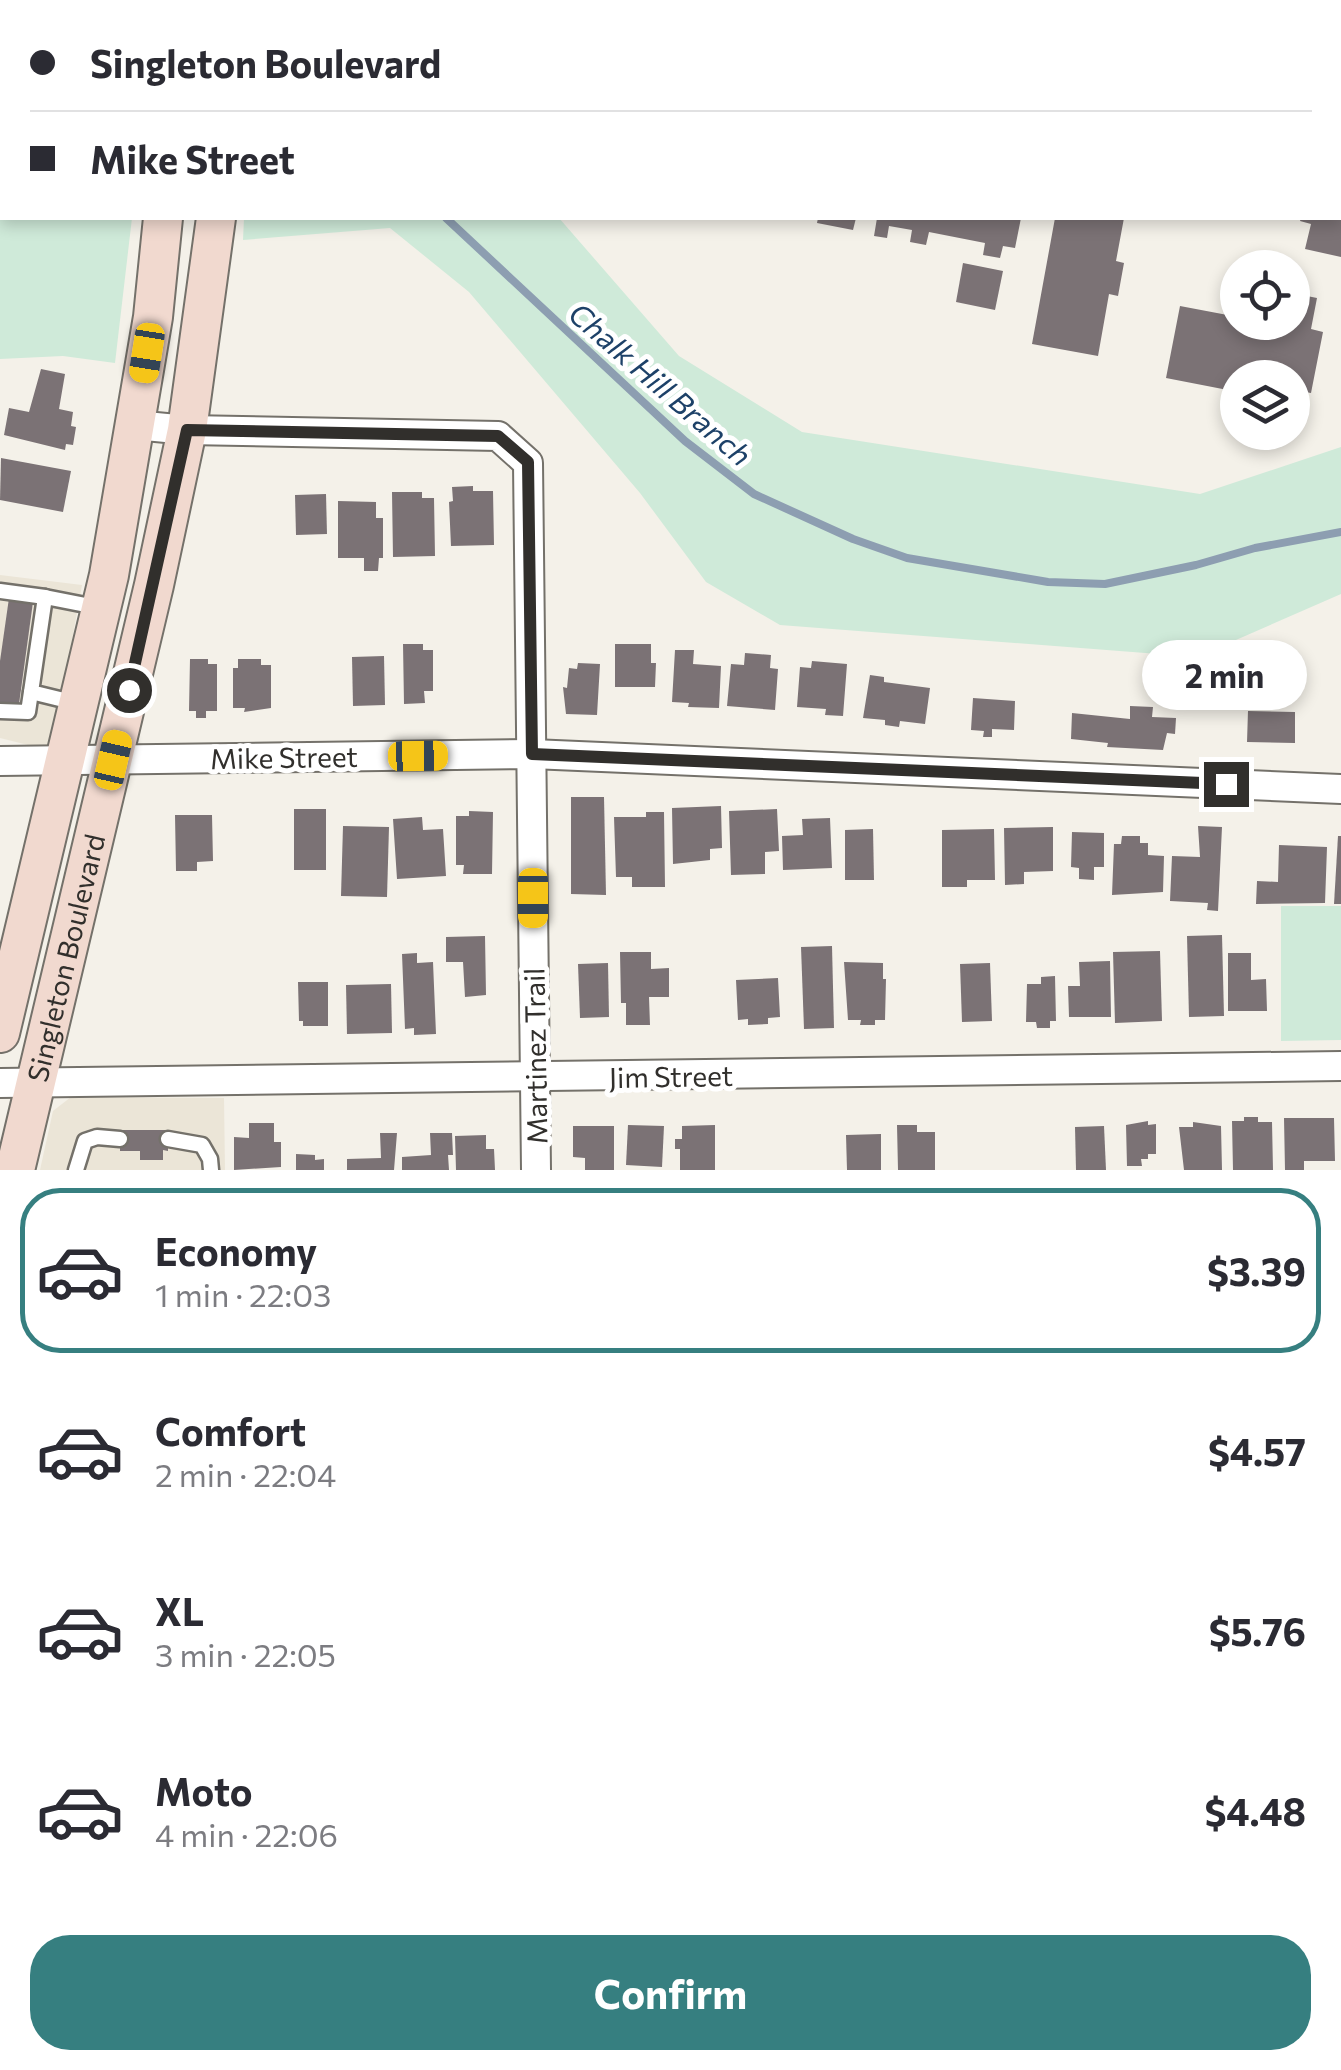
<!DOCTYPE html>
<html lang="en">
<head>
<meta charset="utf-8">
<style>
  :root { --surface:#fff; --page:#f2f2f3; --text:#2b2b33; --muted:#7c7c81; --line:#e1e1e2; --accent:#367f80 }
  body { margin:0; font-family:Commissioner,sans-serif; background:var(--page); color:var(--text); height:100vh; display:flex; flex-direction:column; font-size:38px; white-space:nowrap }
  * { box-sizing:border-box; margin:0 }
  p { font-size:32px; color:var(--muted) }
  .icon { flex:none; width:55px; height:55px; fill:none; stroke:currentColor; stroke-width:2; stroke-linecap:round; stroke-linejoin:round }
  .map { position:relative; height:1170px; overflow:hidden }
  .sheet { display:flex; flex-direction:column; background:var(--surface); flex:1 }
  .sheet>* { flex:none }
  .hud { position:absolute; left:0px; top:0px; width:1342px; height:220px; box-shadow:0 5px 15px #0003; display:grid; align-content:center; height:220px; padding:0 30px; background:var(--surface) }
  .buttons { position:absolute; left:1220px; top:250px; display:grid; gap:20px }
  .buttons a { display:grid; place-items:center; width:90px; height:90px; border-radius:50%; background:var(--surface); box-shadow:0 5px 15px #0003; font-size:50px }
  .end { position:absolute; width:45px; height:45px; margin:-22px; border:12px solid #312f2c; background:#fff; box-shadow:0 0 0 5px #fff }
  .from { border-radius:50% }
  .bubble { position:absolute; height:70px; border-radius:35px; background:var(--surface); box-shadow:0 5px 15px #0003; font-size:32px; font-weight:700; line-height:70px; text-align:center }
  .car { position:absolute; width:30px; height:60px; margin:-30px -15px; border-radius:12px; box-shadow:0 0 8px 2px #0007; background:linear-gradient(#f5c518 24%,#345 0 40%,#f5c518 0 76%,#345 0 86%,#f5c518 0) }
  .hud b { display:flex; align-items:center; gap:35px; height:95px; font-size:38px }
  .hud b+b { border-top:2px solid var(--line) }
  .hud i { width:25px; height:25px; background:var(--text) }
  ul { padding:18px 0 0; list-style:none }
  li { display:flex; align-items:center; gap:30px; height:165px; margin:0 20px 15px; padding:0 10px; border:5px solid transparent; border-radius:40px }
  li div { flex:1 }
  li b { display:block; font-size:38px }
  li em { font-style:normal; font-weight:700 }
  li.active { border-color:var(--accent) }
  li>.icon { width:90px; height:90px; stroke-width:1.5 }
  .button { display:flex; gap:20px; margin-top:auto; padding:20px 30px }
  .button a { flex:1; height:115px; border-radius:40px; background:var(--accent); color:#fff; font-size:40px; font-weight:700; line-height:115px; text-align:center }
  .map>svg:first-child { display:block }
</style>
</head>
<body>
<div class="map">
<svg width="1341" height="1170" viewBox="0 0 1341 1170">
  <rect width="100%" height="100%" fill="#f4f1e9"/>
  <g fill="#ebe5d7">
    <polygon points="0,575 82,585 52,751 0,738"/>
    <polygon points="71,1097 224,1098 225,1170 40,1170 53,1111"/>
  </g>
  <g fill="#cfead9">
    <polygon points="0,120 2,120 2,218 132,218 115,363 63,356 0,359"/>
    <polygon points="244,218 559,218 679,356 802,432 1200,494 1341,447 1341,594 1197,657 780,625 706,582 640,493 469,292 390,228 243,240"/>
    <polygon points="1281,906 1341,906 1341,1040 1281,1041"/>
  </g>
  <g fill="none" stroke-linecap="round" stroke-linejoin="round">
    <g stroke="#8d9eb1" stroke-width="8">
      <polyline points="0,201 2,200"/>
      <polyline points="446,218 685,441 754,494 853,539 907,558 1048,582 1105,584 1196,565 1255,548 1341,532"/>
    </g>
  </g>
  <g fill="#7b7275">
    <polygon points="818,218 856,218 853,230 817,223"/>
    <polygon points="877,218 1021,218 1015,248 1003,246 1000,258 983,255 985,243 929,232 926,245 910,242 912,230 889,226 887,238 874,236"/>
    <polygon points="1055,218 1124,218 1116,261 1124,263 1118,296 1109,294 1098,356 1032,344"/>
    <polygon points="1301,218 1341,218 1341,257 1305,249 1311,224 1300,221"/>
    <polygon points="963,263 1003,271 995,310 956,302"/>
    <polygon points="1292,293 1317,298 1311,329 1323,332 1311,393 1292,390 1292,378 1238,378 1238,392 1166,378 1180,306 1238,317 1238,322 1292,322"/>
    <polygon points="41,369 65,374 59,409 73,412 71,426 76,427 73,445 66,444 65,450 4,435 9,408 29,412"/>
    <polygon points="1,458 71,471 63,512 0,500"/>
    <polygon points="473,486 473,491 493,491 494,545 451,546 449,502 453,501 452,487"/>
    <polygon points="392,492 422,492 422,498 434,498 435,556 393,557"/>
    <polygon points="326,494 327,534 296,535 295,495"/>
    <polygon points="338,501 376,502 376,518 383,518 383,558 379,558 378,571 364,571 364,558 338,558"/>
    <polygon points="9,598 33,602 19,704 0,702 0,661"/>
    <polygon points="403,644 423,644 423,650 433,650 433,691 424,691 425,703 404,704"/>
    <polygon points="615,644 651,644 651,663 656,663 655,687 615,687"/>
    <polygon points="675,650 694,650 693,664 721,666 719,708 688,707 689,703 672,702"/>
    <polygon points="745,653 771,655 770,668 778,669 775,710 727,706 731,664 744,665"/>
    <polygon points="384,656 385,705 353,706 352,657"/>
    <polygon points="190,659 208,659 208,664 217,664 217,711 206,711 206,718 196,718 196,711 189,711"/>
    <polygon points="238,659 261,659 261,665 271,665 271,708 244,712 245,708 233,708 233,668 238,668"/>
    <polygon points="812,661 847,664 843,716 825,715 826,709 797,707 800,667 811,668"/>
    <polygon points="578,663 600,664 597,715 566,714 563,687 567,688 569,668 577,669"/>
    <polygon points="870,675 884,677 884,682 930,688 925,724 900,721 899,727 885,725 885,720 863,718"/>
    <polygon points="973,698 1015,701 1014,730 992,729 992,737 983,737 984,731 971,730"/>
    <polygon points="1130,706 1153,707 1152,717 1176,718 1175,734 1167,733 1163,750 1107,747 1108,743 1071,739 1072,713 1130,719"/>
    <polygon points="1248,711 1295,712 1295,743 1247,742"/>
    <polygon points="571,797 604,797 606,895 571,894"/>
    <polygon points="721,806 722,848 710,849 710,860 673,864 672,808"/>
    <rect x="294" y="809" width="32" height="61"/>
    <polygon points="777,809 779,851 765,852 765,874 731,875 729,811"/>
    <polygon points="469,811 493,812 492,874 463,874 464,865 456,865 456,816 469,816"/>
    <polygon points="646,812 664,812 665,887 632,887 632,877 616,877 614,817 646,817"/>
    <polygon points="175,815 212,815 213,861 197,862 197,871 176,871"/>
    <polygon points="422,817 423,830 443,829 446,876 397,879 393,819"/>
    <polygon points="830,818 832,868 783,870 782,836 803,835 802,819"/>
    <polygon points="343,826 389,827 387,897 341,896"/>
    <polygon points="1198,826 1222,827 1218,911 1207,910 1208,903 1170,901 1172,856 1200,857"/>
    <polygon points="1053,827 1053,871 1024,872 1024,884 1005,885 1004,828"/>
    <polygon points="873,829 874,880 845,880 845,830"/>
    <polygon points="994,829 995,880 967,880 967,887 942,887 942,830"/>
    <polygon points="1072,832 1104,833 1104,867 1094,867 1094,880 1079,879 1079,868 1071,867"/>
    <polygon points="1122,836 1140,836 1140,843 1148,843 1148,855 1164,856 1163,892 1112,895 1114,844 1121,844"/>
    <polygon points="1338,836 1341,836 1341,904 1334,904"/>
    <polygon points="1279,845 1327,847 1325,903 1256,904 1257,881 1278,882"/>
    <polygon points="1222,935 1224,1016 1189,1017 1187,936"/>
    <polygon points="485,936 486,995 465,997 463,962 446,962 446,937"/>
    <polygon points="832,946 834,1028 804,1029 801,947"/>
    <polygon points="1160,951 1162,1021 1115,1023 1113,952"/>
    <polygon points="620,952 651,952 651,969 669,968 669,997 649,997 650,1025 626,1025 626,1003 621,1003"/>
    <polygon points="417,953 417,963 433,962 436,1034 414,1035 414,1028 405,1029 402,954"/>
    <polygon points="1228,953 1251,953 1251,980 1266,979 1267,1011 1228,1011"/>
    <polygon points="1110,961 1111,1017 1069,1017 1068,986 1080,986 1079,962"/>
    <polygon points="844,962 883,963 883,979 886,979 885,1020 875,1020 875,1025 860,1025 861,1020 848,1020"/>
    <polygon points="608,963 609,1017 580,1018 578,964"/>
    <polygon points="990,963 992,1021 962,1022 960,964"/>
    <polygon points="1055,976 1056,1021 1050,1021 1050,1028 1037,1028 1036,1022 1026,1022 1027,984 1041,984 1041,977"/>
    <polygon points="778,978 780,1017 768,1018 768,1024 748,1025 748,1019 738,1020 736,980"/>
    <polygon points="298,982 328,982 328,1026 303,1026 303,1021 299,1021"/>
    <polygon points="391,984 392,1033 347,1034 346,985"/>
    <polygon points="1244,1117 1258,1117 1258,1122 1272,1122 1273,1170 1233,1170 1232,1121 1244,1121"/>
    <polygon points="1284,1118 1334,1118 1335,1161 1304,1161 1304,1170 1285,1170"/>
    <polygon points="1148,1121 1148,1125 1156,1124 1156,1154 1148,1154 1148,1159 1141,1159 1142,1166 1127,1166 1126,1125"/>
    <polygon points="1193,1122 1221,1126 1222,1170 1184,1170 1179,1127 1193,1127"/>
    <polygon points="249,1123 274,1123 274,1142 281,1142 281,1167 234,1170 234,1137 249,1138"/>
    <polygon points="628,1125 664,1126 662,1167 626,1165"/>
    <polygon points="715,1125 715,1170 680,1170 680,1149 675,1149 675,1139 682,1139 682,1126"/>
    <polygon points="897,1125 917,1125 917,1132 935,1132 935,1170 898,1170"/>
    <polygon points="573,1126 614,1126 614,1170 585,1170 585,1158 573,1157"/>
    <polygon points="1104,1126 1106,1170 1076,1170 1075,1127"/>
    <polygon points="120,1130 168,1130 168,1151 163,1150 163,1160 140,1160 140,1151 120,1151"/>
    <polygon points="380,1133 397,1133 394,1170 347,1170 347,1159 381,1158"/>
    <polygon points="430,1133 452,1133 453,1155 448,1155 449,1170 402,1170 402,1157 431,1155"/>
    <polygon points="881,1134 881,1170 847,1170 846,1135"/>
    <polygon points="486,1135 486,1149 494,1149 495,1170 456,1170 455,1136"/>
    <polygon points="296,1154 315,1155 315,1160 324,1159 324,1170 296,1170"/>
  </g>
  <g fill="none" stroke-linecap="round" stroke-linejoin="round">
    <defs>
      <g id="lane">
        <polyline points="0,591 45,597"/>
        <polyline points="76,703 31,692 45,597 101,608"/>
        <polyline points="0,711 28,712 31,692"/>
        <polyline points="168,1139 202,1145 210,1159 211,1170"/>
        <polyline points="76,1170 85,1141 97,1137 120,1139"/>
      </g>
      <g id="street">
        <polyline points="642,0 656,2"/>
        <polyline points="1340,61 1341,61"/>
        <polyline points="135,425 187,430 498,436 528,463 536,1170"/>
        <polyline points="0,761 532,754 1341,789"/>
        <polyline points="0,1083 1341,1066"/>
      </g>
      <g id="secondary">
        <polyline points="173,2 174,0"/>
        <polyline points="221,2 221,0"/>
        <polyline points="0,1033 109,575 153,317 163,218"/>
        <path id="s1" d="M15 1170 154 585 187 430 216 218"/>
      </g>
    </defs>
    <use href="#lane" stroke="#74716a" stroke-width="19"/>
    <use href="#street" stroke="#74716a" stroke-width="32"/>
    <use href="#secondary" stroke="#74716a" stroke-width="42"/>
    <use href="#lane" stroke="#fff" stroke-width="14"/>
    <use href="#street" stroke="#fff" stroke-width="28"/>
    <use href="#secondary" stroke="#f1d9cf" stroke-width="38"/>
  </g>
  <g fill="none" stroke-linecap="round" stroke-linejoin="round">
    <polyline stroke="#312f2c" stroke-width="12" points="129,690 187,430 498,436 528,462 532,754 1226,784"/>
  </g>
  <g text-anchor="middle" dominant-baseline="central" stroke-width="10" stroke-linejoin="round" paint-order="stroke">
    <g font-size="28" fill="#312f2c" stroke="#fff">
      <text transform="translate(284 757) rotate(-1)">Mike Street</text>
      <text stroke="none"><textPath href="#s1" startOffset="218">Singleton Boulevard</textPath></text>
      <text transform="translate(535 1056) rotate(-91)">Martinez Trail</text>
      <text transform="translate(671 1076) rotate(-1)">Jim Street</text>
    </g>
    <g font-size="30" font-style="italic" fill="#1d4168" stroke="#fff">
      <text transform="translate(661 383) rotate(41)">Chalk Hill Branch</text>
    </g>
  </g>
</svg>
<div class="buttons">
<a><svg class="icon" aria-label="locate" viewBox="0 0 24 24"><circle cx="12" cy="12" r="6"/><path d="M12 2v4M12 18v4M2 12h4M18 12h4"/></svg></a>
<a><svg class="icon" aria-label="layers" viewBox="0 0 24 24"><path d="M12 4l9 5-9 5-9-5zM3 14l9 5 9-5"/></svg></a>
</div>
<i class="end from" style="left:129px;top:690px"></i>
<i class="end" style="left:1226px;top:784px"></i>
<div class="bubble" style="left:1142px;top:640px;width:165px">2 min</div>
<i class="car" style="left:147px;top:353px;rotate:189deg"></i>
<i class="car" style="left:418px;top:756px;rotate:89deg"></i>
<i class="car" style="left:113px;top:760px;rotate:13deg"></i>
<i class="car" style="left:533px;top:898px;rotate:180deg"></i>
<div class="hud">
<b><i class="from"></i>Singleton Boulevard</b>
<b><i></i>Mike Street</b>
</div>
</div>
<section class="sheet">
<ul>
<li class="active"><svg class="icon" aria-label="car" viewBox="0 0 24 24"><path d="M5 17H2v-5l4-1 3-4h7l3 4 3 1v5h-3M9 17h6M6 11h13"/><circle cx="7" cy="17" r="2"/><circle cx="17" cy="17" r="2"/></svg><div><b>Economy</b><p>1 min · 22:03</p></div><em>$3.39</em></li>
<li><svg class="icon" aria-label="car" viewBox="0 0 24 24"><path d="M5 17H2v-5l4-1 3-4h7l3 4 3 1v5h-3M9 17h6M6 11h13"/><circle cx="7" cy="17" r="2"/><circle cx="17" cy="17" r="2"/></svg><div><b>Comfort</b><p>2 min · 22:04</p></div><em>$4.57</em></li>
<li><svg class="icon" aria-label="car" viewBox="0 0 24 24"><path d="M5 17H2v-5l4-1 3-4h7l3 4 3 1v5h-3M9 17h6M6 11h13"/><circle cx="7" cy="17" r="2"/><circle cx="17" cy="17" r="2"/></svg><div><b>XL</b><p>3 min · 22:05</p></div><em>$5.76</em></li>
<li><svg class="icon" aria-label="car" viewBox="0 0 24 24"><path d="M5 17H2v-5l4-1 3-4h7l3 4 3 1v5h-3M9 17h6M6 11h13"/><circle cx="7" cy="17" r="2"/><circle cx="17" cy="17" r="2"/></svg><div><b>Moto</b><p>4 min · 22:06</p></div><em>$4.48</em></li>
</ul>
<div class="button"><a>Confirm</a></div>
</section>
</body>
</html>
